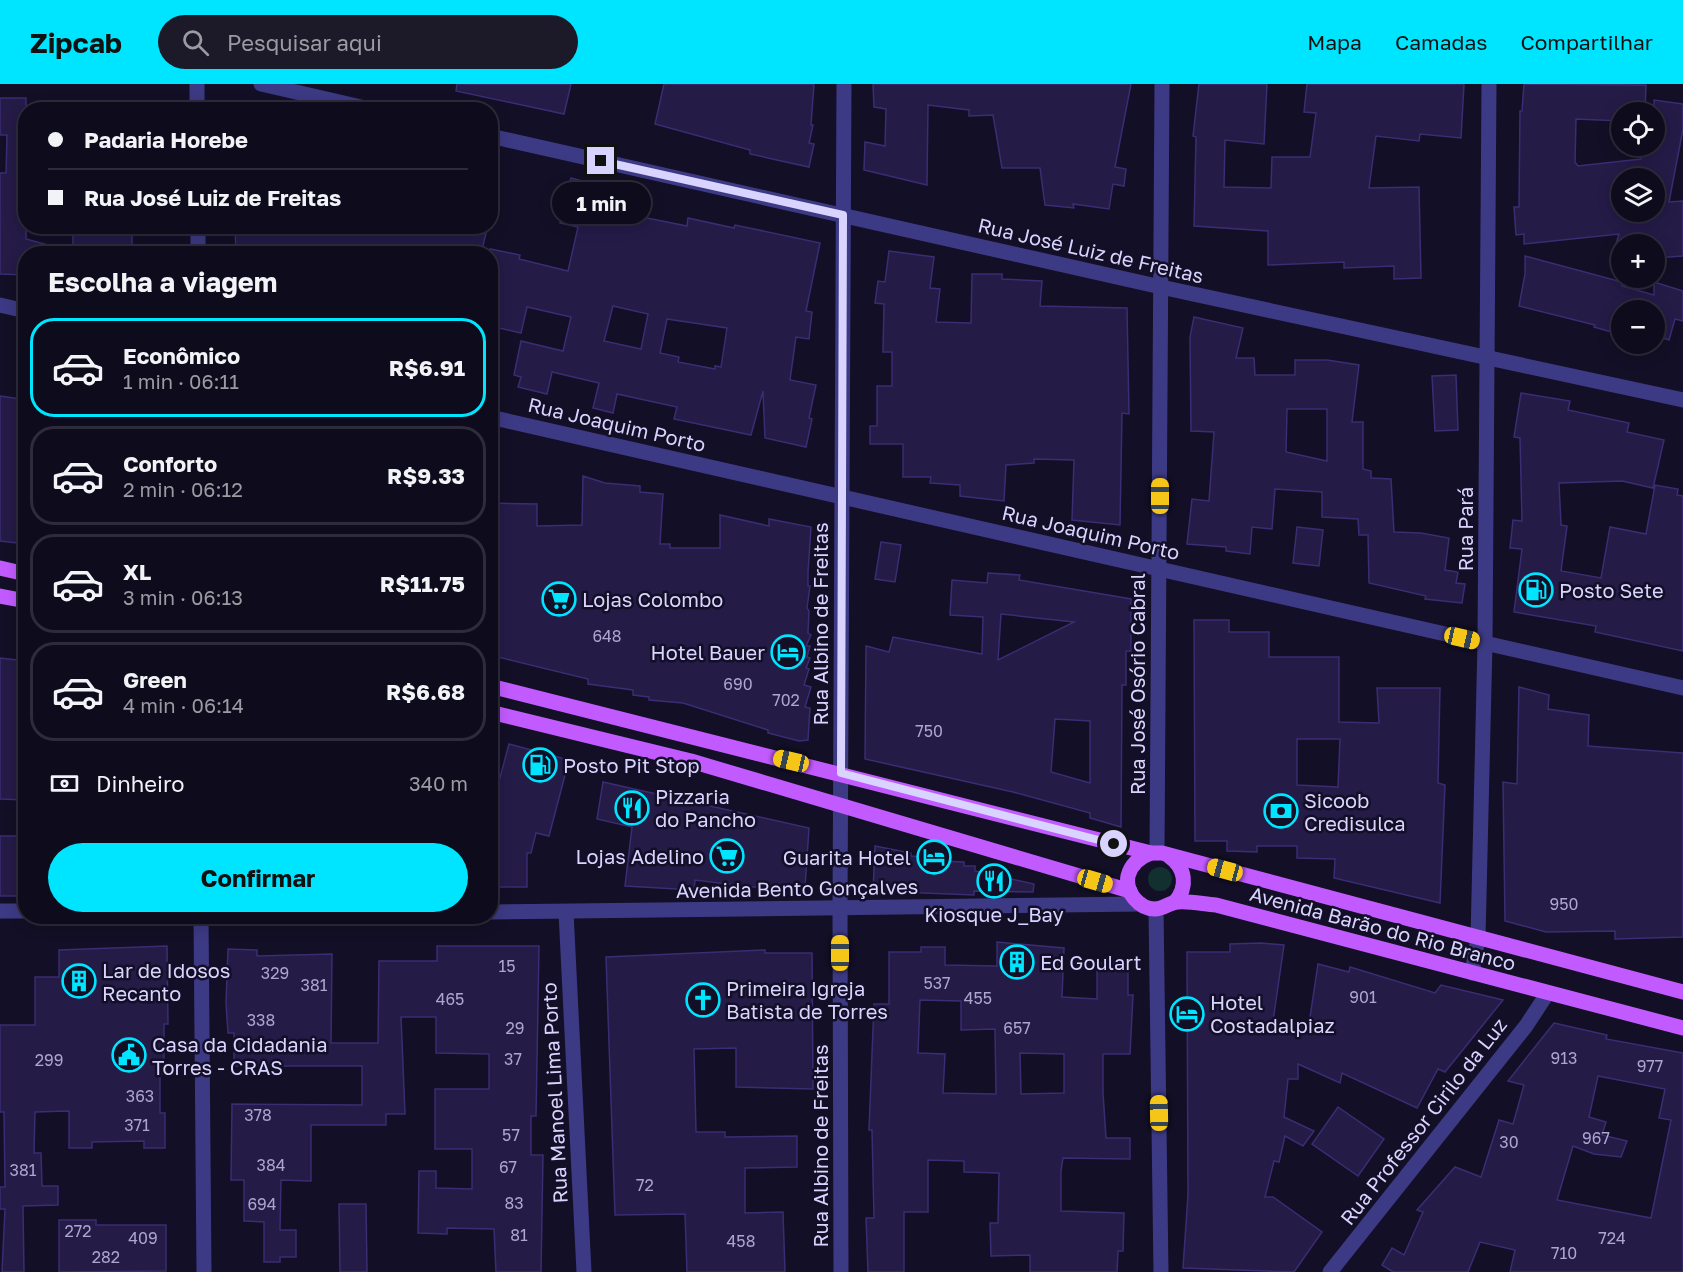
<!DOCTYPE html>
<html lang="pt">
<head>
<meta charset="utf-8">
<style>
  :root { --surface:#0e0b1c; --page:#1c1929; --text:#f1f3f6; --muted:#9b9ba3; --line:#2e2b3b; --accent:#00e5ff }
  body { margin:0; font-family:"Golos Text",sans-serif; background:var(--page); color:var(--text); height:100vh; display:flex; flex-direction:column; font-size:22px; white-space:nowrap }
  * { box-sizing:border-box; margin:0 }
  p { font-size:20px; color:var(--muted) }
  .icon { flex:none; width:33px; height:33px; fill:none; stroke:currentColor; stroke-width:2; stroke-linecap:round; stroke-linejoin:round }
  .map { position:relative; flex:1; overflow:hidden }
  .details { position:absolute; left:18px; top:162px; width:480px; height:678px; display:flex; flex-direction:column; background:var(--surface); border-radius:24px; box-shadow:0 3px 15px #0003,0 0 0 2px var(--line) }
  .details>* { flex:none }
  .banner { position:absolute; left:18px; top:18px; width:480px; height:132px; border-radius:24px; box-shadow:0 3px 15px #0003,0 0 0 2px var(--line); display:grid; align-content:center; height:132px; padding:0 30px; background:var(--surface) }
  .controls { position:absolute; left:1611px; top:18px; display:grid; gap:12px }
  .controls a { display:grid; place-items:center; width:54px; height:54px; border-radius:50%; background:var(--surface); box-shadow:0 3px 15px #0003,0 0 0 2px var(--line); font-size:30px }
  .end { position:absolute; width:27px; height:27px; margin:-14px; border:8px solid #d9d4ff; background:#111; box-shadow:0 0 0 3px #111 }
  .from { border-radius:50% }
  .bubble { position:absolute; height:42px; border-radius:21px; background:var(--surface); box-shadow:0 3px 15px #0003,0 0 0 2px var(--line); font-size:20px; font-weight:700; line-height:42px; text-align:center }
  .car { position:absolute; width:18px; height:36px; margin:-18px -9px; border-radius:8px; box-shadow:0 0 4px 2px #0007; background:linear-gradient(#f5c518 24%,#345 0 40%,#f5c518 0 76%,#345 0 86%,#f5c518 0) }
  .banner b { display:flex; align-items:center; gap:21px; height:57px; font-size:22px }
  .banner b+b { border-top:2px solid var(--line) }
  .banner i { width:15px; height:15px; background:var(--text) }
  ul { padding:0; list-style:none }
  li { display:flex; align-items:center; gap:18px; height:99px; margin:0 12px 9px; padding:0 18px; border:3px solid var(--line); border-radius:24px }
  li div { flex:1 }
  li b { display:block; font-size:22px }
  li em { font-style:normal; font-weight:700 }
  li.on { border-color:var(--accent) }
  li>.icon { width:54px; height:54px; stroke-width:1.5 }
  h2 { padding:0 30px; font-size:27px; line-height:72px }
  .pay { display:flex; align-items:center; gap:15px; height:66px; padding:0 30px; font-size:22px }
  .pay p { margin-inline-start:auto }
  .primary-button { display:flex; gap:12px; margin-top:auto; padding:12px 30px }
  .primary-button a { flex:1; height:69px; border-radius:36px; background:var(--accent); color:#111; font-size:24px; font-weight:700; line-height:69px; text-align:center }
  header { display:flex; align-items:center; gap:36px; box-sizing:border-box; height:84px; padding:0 30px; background:var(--accent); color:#111 }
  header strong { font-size:28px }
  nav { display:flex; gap:33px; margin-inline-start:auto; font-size:21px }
  .search { width:420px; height:54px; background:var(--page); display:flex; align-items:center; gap:15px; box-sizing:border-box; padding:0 21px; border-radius:33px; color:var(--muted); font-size:22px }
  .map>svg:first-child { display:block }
</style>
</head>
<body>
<header>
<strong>Zipcab</strong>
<div class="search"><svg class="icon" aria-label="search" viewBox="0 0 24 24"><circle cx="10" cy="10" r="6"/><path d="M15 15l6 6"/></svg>Pesquisar aqui</div>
<nav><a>Mapa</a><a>Camadas</a><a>Compartilhar</a></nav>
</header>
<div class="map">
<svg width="1683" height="1188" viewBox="0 0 1683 1188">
  <rect width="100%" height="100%" fill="#130f26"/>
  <circle fill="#12302f" cx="1160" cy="795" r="12"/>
  <g fill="#241b47" stroke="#3b2d73" stroke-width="1.5" fill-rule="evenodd">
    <polygon points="457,0 571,0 564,30 456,7"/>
    <polygon points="664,0 814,0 811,41 813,41 809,59 814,60 809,83 750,70 750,66 655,40"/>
    <polygon points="873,0 1131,0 1115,83 1126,85 1124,102 1113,100 1109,125 1073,120 1074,124 1045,121 1040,84 1002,84 993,31 969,32 969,26 928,21 927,101 864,86 865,58 885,62 886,25 874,23"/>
    <polygon points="1199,0 1267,0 1264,60 1225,56 1224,103 1271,104 1272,73 1310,73 1316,29 1304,28 1307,0 1464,0 1461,54 1420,50 1419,57 1376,52 1369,104 1419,103 1421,194 1394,195 1394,182 1344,184 1344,178 1268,181 1268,147 1194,142 1196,53 1193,52"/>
    <path d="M1524 0 1646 1 1645 28H1622V37L1576 35 1575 78 1578 82 1641 75 1643 62H1654V16L1683 20V45L1669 118 1683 117V172L1654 174V160H1616L1619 150 1524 160V150L1516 151 1514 123H1519L1520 27H1522ZM1622 94H1654V128H1622Z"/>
    <polygon points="0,14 26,14 26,155 59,164 59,170 26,170 26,191 0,190 0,89 6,89 7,51 0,51"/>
    <path d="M571 94 590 99 587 109 645 122 642 133 687 142 688 134 734 144 735 141 820 159 806 227 812 228 809 255 796 253 790 296 816 301 809 334 812 335 806 363 765 354 763 307 751 351 674 335 677 323 617 310 613 329 593 324 599 299 552 288 547 310 518 303 521 293 514 291 521 257 563 267 571 233 527 223 521 249 490 242V208L495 187 490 186V165L520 171 519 175 568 187 578 143 560 139ZM613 222 648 230 641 265 604 257ZM667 235 727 244 721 283 715 282V285L678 278 679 273 660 269Z"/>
    <rect x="73" y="142" width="59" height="28"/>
    <polygon points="235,142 457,142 486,149 481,170 236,170"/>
    <polygon points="889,167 934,173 930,204 940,205 936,238 971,239 972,190 1002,190 1002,195 1042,197 1040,222 1127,224 1129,330 1122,329 1120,441 1072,436 1074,376 1034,375 1034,379 1006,381 1004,417 960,412 960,401 930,399 931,393 903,393 903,360 870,360 870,342 877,342 877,302 892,302 892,268 883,268 884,220 875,219 878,197 885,198"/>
    <polygon points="1525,172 1622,198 1622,202 1654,211 1654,198 1683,207 1683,237 1675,235 1669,256 1654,251 1654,226 1622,226 1622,251 1594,243 1595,241 1519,222 1525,190"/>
    <path d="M1194 233 1243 244 1236 274H1254L1255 291H1295V276H1327L1359 281 1352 338H1363V385L1371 387V394L1391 395 1394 448 1421 449 1449 454 1445 486 1458 488 1456 499 1465 500 1462 519 1425 515 1426 512 1369 499 1368 451H1359L1358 435 1322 433V408L1275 405 1272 445 1252 443 1250 470 1226 467V463L1187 460 1192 415 1209 417 1214 348 1191 347 1190 253ZM1287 325H1327V377L1286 368Z"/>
    <polygon points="1456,291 1458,346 1435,347 1432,292"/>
    <polygon points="1521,309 1570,317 1568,326 1629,339 1627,348 1664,356 1653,404 1622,397 1559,399 1561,441 1567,442 1561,487 1601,494 1610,443 1646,450 1655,401 1678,405 1677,411 1683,412 1683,567 1595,548 1596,542 1514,528 1522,465 1510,464 1513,436 1522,437 1520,354 1514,353"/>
    <polygon points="0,312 26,316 26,460 0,457"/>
    <polygon points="583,392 605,399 640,402 640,408 663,410 660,460 670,460 670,464 720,464 720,431 769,442 769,435 811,443 808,488 808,502 810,502 807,524 809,527 808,549 811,551 806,562 810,562 807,573 810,574 806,584 809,585 804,601 811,603 805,623 810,624 808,656 799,657 768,649 768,646 683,619 649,616 649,613 633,611 633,606 588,600 588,595 490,571 490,419 537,420 537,442 582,441"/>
    <polygon points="1297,443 1323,446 1319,482 1293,479"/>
    <polygon points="881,458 901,461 895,498 875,495"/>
    <path d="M988 489 1020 491 1019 496 1131 515V567H1126V601H1122L1121 743 1090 734V729L1013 708 865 675 866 562 889 568 893 553 982 570 983 533 950 531 952 496 987 499ZM1001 530 1074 538 998 576ZM1055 635 1090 637V699L1051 688Z"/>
    <path d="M1194 536H1229V548H1269V573H1339V638L1379 639 1377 604H1440L1438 699 1445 701 1440 819 1334 794 1335 775 1297 774V762H1257V768L1227 767V757H1195ZM1297 655H1340L1338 703 1297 701Z"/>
    <polygon points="0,574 26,577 26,716 0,715"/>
    <polygon points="1519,603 1549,611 1548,625 1589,631 1588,662 1683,669 1683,853 1615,855 1615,847 1546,848 1505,837 1503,698 1517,700"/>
    <polygon points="509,660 569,676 549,752 536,749 531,769 527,769 527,803 490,803 490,731"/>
    <polygon points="603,698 809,744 805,803 752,803 695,796 694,806 625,802 632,743 597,735"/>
    <rect x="0" y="752" width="26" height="60"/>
    <polygon points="875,762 911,769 911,772 941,773 941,777 964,778 964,782 975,782 975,787 1034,800 1033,808 974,807 974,811 873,807"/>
    <path d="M997 858 1064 864 1062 913 1097 915V879H1128V911H1133L1130 970H1103V1009L1106 1054H1130V1075L1063 1074 1061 1087V1127L1124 1129 1123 1167H1118L1117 1188H1030V1171L991 1172 990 1139H998L999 1089 964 1088V1077L928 1076V1128H904V1188H868L866 1134H874L872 1046H869L874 920H889V868H921V863H945V881L997 882ZM920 916 961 917V946L995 945 996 1010 943 1009 945 970 918 969ZM1020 969 1064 970V1009L1021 1010Z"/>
    <polygon points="1261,859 1284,861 1273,937 1309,940 1318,880 1349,888 1350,883 1435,909 1441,901 1503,916 1445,988 1438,985 1417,1024 1342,989 1340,999 1298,980 1298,995 1288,995 1284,1033 1314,1047 1303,1062 1285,1052 1279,1078 1274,1077 1265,1113 1273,1113 1322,1148 1294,1188 1183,1184 1188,1111 1187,868 1230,868 1230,860"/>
    <polygon points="167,862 168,940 164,940 164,990 160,990 160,1029 165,1029 165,1064 144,1064 144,1057 92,1058 92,1064 69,1064 69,1027 35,1028 34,1069 41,1069 42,1102 58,1102 58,1121 23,1122 24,1188 2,1188 5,1125 0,1125 0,1103 5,1103 4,1028 0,1028 0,941 35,941 35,893 59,893 59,866"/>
    <polygon points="437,862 539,862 536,1032 531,1032 531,1071 543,1071 541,1188 496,1188 494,1145 447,1144 447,1150 418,1149 419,1087 436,1087 436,1104 472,1105 472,1065 435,1065 435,1005 489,1005 489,970 436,969 436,933 401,933 405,1030 386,1030 386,1041 311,1041 311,1097 281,1096 280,1146 296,1146 296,1173 280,1173 280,1178 264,1178 264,1138 244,1137 244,1096 231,1096 232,1020 362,1021 362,982 234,982 234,949 228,949 226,919 228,865 257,866 257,872 332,870 331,959 378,959 379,877 437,877"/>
    <polygon points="765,866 765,869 812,869 813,1005 736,1003 736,964 694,965 696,1048 725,1048 725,1053 797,1052 797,1083 745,1084 745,1129 783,1128 785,1188 687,1188 685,1130 615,1131 606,873"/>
    <path d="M1554 939 1607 951 1606 955 1683 969V1188H1510L1515 1166 1480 1158 1468 1188H1393L1382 1181 1392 1164 1404 1171 1423 1128 1417 1126 1455 1083 1481 1093 1499 1036 1513 1040 1524 1001 1508 997ZM1598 992 1665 1005 1659 1034 1671 1036 1651 1134 1557 1116 1573 1062 1594 1070 1621 1073 1627 1057 1602 1051 1606 1038 1589 1033Z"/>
    <polygon points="1338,1023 1384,1055 1358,1092 1312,1060"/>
    <polygon points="339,1120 366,1120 367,1188 340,1188"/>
    <polygon points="59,1136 96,1136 96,1141 166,1141 166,1187 59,1188"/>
  </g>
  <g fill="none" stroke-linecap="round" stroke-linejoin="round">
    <g stroke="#3d3a85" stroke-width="15">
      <polyline points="197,0 197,26"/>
      <polyline points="261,0 374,26"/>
      <polyline points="490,52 1161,203 1683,316"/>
      <polyline points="198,142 198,170"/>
      <polyline points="0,221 26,227"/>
      <polyline points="490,333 1683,604"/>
      <polyline points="1157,769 1162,0"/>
      <polyline points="1156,825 1161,1188"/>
      <polyline points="0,827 26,827"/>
      <polyline points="490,828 1141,820"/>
      <polyline points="566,828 584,1188"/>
      <polyline points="201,832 204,1188"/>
      <polyline points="1472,889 1478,854 1485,559 1489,0"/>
      <polyline points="841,1188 840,824 844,0"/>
      <polyline points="1330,1188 1526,942 1547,910"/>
    </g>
    <g stroke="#c25bff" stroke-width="15">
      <polyline points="0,484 26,490"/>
      <polyline points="0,512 26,517"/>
      <polyline points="490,602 1151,769 1162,769 1683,908"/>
      <polyline points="490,628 691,677 1130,807"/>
      <path d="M1151 769C1140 773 1131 780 1128 792 1125 808 1139 825 1155 825 1164 825 1170 818 1178 818 1190 817 1203 820 1216 821L1683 944"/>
      <path d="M1169 772C1186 784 1188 803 1175 818"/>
    </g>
  </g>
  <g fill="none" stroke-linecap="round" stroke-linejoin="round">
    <polyline stroke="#d9d4ff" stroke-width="8" points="601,77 843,131 841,689 1114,760"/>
  </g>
  <defs>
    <symbol id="fuel-ring" viewBox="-11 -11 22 22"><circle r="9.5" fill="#130f26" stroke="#00e5ff" stroke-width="1.5"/><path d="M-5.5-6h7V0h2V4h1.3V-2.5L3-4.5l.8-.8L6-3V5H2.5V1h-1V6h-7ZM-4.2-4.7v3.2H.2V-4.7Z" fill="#00e5ff"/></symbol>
    <symbol id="supermarket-ring" viewBox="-11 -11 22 22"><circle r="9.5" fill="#130f26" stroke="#00e5ff" stroke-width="1.5"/><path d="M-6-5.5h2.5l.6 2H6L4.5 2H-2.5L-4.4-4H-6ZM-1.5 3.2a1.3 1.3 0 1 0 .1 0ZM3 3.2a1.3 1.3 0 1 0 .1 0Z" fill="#00e5ff"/></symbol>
    <symbol id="hotel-ring" viewBox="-11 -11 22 22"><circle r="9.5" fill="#130f26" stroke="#00e5ff" stroke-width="1.5"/><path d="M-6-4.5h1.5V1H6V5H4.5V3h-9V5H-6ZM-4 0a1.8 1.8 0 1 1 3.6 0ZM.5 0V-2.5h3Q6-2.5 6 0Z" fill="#00e5ff"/></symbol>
    <symbol id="restaurant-ring" viewBox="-11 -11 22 22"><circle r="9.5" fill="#130f26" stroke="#00e5ff" stroke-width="1.5"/><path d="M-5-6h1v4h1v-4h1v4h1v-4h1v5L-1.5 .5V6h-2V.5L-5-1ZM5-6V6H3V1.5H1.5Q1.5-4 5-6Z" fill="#00e5ff"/></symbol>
    <symbol id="bank-ring" viewBox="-11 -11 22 22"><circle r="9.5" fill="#130f26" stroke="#00e5ff" stroke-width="1.5"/><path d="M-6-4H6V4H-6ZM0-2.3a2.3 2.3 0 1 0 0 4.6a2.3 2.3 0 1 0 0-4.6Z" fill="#00e5ff"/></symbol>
    <symbol id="building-ring" viewBox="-11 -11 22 22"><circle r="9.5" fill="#130f26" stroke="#00e5ff" stroke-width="1.5"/><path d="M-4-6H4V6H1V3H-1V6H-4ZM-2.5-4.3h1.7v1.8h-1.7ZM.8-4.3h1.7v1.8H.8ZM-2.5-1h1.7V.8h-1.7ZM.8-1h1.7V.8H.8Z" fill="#00e5ff"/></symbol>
    <symbol id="church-ring" viewBox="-11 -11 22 22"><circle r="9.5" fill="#130f26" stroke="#00e5ff" stroke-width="1.5"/><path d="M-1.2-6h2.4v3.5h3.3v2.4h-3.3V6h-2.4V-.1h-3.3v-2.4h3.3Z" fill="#00e5ff"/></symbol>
    <symbol id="civic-ring" viewBox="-11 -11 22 22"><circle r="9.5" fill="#130f26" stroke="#00e5ff" stroke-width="1.5"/><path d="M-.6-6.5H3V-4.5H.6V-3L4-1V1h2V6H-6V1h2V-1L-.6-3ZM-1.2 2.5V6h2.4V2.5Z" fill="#00e5ff"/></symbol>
  </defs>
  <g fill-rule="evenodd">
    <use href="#fuel-ring" x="1517" y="487" width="38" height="38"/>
    <use href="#supermarket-ring" x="540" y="496" width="38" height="38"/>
    <use href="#hotel-ring" x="769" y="549" width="38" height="38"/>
    <use href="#fuel-ring" x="521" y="662" width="38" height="38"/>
    <use href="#restaurant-ring" x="613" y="705" width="38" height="38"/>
    <use href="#bank-ring" x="1262" y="708" width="38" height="38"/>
    <use href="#supermarket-ring" x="708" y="753" width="38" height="38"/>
    <use href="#hotel-ring" x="915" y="754" width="38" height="38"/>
    <use href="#restaurant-ring" x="975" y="778" width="38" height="38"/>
    <use href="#building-ring" x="998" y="859" width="38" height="38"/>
    <use href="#building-ring" x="60" y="878" width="38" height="38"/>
    <use href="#church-ring" x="684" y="897" width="38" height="38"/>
    <use href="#hotel-ring" x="1168" y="911" width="38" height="38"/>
    <use href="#civic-ring" x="110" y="952" width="38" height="38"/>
  </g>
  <g text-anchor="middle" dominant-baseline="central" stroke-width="5" stroke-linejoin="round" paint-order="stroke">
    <g font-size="16" fill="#aca6d1">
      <text x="607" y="552">648</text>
      <text x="738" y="600">690</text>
      <text x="786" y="616">702</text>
      <text x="929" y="647">750</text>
      <text x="1564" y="820">950</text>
      <text x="507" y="882">15</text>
      <text x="275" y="889">329</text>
      <text x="937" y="899">537</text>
      <text x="314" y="901">381</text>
      <text x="1363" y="913">901</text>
      <text x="978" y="914">455</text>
      <text x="450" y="915">465</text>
      <text x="261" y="936">338</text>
      <text x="515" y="944">29</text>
      <text x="1017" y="944">657</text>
      <text x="1564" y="974">913</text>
      <text x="513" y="975">37</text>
      <text x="49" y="976">299</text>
      <text x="1650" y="982">977</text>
      <text x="140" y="1012">363</text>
      <text x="258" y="1031">378</text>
      <text x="137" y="1041">371</text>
      <text x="511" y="1051">57</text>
      <text x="1596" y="1054">967</text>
      <text x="1509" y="1058">30</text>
      <text x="271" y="1081">384</text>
      <text x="508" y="1083">67</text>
      <text x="23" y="1086">381</text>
      <text x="645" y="1101">72</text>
      <text x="514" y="1119">83</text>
      <text x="262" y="1120">694</text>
      <text x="78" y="1147">272</text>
      <text x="519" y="1151">81</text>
      <text x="143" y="1154">409</text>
      <text x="1612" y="1154">724</text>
      <text x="741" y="1157">458</text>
      <text x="1564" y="1169">710</text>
      <text x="106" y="1173">282</text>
    </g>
    <g font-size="20" fill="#d9d4ff" stroke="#130f26">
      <text transform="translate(1091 166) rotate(13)">Rua José Luiz de Freitas</text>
      <text transform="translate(617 340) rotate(13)">Rua Joaquim Porto</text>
      <text transform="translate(1465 445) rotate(-90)">Rua Pará</text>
      <text transform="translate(1091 448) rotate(13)">Rua Joaquim Porto</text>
      <text transform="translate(820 540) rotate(-90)">Rua Albino de Freitas</text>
      <text transform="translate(1137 600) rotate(-90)">Rua José Osório Cabral</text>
      <text transform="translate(797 804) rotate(-1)">Avenida Bento Gonçalves</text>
      <text transform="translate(1383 844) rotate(15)">Avenida Barão do Rio Branco</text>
      <text transform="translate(554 1009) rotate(-93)">Rua Manoel Lima Porto</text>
      <text transform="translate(1423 1037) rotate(-52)">Rua Professor Cirilo da Luz</text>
      <text transform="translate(820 1062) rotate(-90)">Rua Albino de Freitas</text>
    </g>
    <g font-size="20" fill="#d9d4ff" stroke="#130f26" text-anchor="start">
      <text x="1559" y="506">Posto Sete</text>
      <text x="582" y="515">Lojas Colombo</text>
      <text x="765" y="568" text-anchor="end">Hotel Bauer</text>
      <text x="563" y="681">Posto Pit Stop</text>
      <text x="655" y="712">Pizzaria<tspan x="655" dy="23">do Pancho</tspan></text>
      <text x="1304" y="716">Sicoob<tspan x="1304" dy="23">Credisulca</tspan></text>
      <text x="704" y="772" text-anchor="end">Lojas Adelino</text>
      <text x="911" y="773" text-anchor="end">Guarita Hotel</text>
      <text x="994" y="830" text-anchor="middle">Kiosque J_Bay</text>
      <text x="1040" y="878">Ed Goulart</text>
      <text x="102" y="886">Lar de Idosos<tspan x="102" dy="23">Recanto</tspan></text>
      <text x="726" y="904">Primeira Igreja<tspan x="726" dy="23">Batista de Torres</tspan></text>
      <text x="1210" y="918">Hotel<tspan x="1210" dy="23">Costadalpiaz</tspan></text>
      <text x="152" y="960">Casa da Cidadania<tspan x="152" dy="23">Torres - CRAS</tspan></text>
    </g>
  </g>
</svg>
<div class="controls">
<a><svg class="icon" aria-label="locate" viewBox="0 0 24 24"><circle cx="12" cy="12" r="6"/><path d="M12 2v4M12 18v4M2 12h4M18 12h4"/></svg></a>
<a><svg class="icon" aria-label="layers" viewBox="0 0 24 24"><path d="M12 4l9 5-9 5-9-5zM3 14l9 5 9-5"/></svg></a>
<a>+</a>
<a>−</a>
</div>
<i class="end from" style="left:1114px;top:760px"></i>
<i class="end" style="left:601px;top:77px"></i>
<div class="bubble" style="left:552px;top:98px;width:99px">1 min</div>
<i class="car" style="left:1160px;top:412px;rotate:0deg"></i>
<i class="car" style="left:1462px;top:554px;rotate:103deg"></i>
<i class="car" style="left:791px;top:677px;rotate:283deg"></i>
<i class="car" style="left:1225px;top:786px;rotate:285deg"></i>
<i class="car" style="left:1095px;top:797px;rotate:106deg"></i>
<i class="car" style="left:840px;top:869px;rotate:0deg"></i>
<i class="car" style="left:1159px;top:1029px;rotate:359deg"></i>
<div class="banner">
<b><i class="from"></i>Padaria Horebe</b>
<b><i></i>Rua José Luiz de Freitas</b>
</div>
<section class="details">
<h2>Escolha a viagem</h2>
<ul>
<li class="on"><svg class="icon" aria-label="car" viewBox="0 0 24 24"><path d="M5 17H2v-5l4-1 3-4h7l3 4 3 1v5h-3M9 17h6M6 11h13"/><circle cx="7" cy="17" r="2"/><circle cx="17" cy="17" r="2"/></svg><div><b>Econômico</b><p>1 min · 06:11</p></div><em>R$6.91</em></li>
<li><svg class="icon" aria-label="car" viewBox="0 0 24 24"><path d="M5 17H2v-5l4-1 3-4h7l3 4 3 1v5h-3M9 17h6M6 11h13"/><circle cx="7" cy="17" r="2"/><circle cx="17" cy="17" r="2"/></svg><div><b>Conforto</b><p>2 min · 06:12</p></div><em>R$9.33</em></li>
<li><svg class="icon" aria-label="car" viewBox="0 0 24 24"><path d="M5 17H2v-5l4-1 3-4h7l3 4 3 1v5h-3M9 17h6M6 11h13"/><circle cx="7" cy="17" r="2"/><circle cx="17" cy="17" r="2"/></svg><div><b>XL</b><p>3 min · 06:13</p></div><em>R$11.75</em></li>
<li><svg class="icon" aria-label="car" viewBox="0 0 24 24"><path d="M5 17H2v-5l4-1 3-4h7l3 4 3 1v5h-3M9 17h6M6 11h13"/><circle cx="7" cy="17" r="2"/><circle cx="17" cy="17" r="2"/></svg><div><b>Green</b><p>4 min · 06:14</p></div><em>R$6.68</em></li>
</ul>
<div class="pay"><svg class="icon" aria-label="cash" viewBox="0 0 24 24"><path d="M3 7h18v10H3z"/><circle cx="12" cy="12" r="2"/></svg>Dinheiro<p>340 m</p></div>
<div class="primary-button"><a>Confirmar</a></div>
</section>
</div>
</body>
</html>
